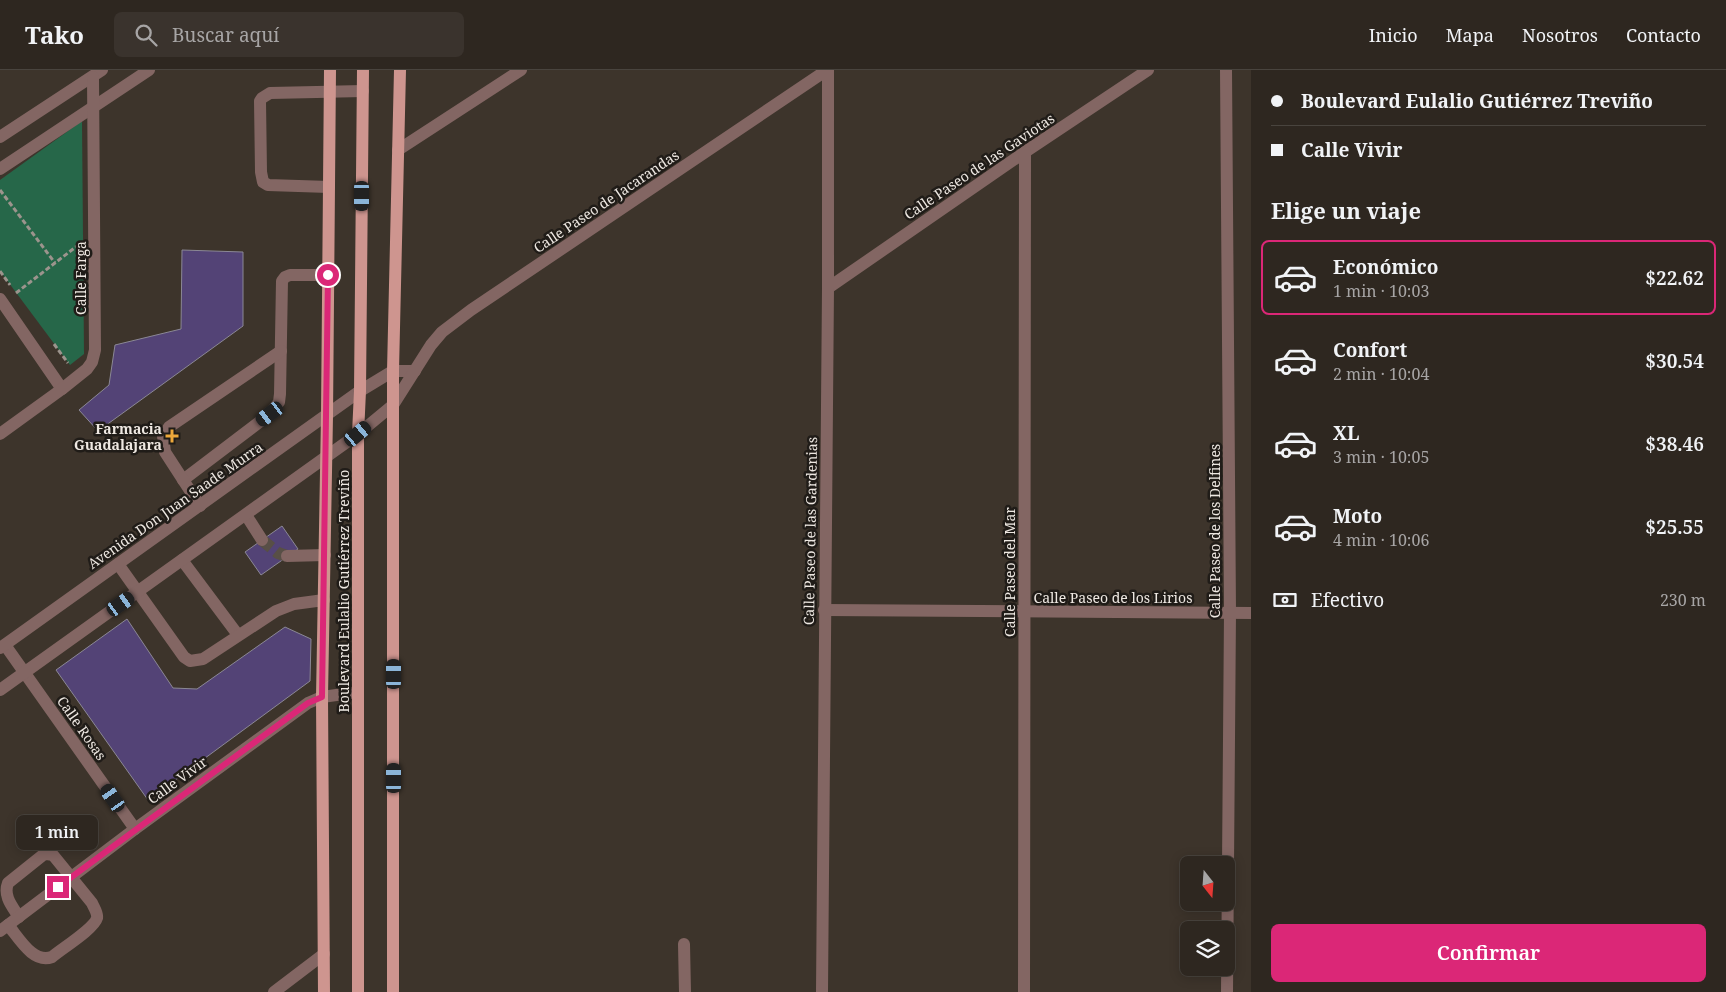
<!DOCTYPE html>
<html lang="es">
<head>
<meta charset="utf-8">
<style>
  :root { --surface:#2e2720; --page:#3a332d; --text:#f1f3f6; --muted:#a7a5a5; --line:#49443e; --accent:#db2777 }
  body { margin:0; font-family:"Noto Serif",serif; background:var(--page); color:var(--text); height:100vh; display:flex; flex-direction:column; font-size:19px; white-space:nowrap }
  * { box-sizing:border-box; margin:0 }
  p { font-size:16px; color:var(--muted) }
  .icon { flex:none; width:28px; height:28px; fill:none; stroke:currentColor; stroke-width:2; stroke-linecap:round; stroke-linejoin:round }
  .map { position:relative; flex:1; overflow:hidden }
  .sheet { display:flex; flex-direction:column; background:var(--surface); width:475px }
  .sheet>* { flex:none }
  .hud { display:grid; align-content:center; height:110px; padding:0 20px; background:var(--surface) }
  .needle { width:32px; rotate:163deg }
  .controls { position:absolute; left:1180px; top:786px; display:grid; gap:10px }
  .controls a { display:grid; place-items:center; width:55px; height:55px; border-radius:8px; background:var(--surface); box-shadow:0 2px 12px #0003,0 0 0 1px var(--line); font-size:25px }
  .end { position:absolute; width:22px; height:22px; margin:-11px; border:6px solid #db2777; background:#fff; box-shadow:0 0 0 2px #fff }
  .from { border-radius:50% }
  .bubble { position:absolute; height:35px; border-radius:8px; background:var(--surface); box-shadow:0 2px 12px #0003,0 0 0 1px var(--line); font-size:16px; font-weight:600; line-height:35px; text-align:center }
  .car { position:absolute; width:15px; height:30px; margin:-15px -8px; border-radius:6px; box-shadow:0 0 4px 1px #0007; background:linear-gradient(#222 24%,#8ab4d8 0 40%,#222 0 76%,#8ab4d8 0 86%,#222 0) }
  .hud b { display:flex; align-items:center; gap:18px; height:48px; font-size:19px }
  .hud b+b { border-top:1px solid var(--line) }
  .hud i { width:12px; height:12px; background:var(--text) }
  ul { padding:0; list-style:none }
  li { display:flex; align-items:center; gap:15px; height:75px; margin:0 10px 8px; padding:0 10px; border:2px solid transparent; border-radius:8px }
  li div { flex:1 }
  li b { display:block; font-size:19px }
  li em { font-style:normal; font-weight:600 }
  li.selected { border-color:var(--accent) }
  li>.icon { width:45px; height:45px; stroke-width:1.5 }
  h2 { padding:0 20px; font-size:22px; line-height:60px }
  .pay { display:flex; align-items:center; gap:12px; height:55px; padding:0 20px; font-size:19px }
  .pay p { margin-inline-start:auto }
  .primary-button { display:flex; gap:10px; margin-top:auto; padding:10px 20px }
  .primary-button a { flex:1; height:58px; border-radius:8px; background:var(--accent); color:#fff; font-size:20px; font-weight:600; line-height:58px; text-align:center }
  header { display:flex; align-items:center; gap:30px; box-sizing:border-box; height:70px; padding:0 25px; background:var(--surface); border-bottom:1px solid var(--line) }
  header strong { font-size:24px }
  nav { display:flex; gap:28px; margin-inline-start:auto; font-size:18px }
  .search { width:350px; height:45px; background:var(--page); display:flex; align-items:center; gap:12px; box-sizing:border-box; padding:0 18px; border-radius:8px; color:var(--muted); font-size:19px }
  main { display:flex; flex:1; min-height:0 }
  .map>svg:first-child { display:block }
</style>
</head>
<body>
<header>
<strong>Tako</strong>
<div class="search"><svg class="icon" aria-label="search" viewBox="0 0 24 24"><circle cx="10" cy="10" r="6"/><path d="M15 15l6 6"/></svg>Buscar aquí</div>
<nav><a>Inicio</a><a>Mapa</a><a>Nosotros</a><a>Contacto</a></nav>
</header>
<main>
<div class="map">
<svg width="1251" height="922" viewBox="0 0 1251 922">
  <rect width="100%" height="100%" fill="#3d342b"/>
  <polygon fill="#266749" points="82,51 84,284 70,295 0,201 0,110"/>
  <g fill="#534376" stroke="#8b8895">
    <polygon points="182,180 243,182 243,256 98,361 79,340 109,315 115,275 181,259"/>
    <polygon points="282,456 298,479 261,505 245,482"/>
    <polygon points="127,549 173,618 197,619 285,557 311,569 310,611 148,730 56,600"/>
  </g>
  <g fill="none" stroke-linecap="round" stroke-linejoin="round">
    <polyline stroke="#584f46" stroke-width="12" stroke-dasharray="12 6" stroke-linecap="butt" points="262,470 278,483 287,486"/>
    <g stroke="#9c948d" stroke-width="3" stroke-dasharray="5 2.5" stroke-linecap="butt">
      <polyline points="0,120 55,193"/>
      <polyline points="0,201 10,215"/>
      <polyline points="16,223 77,176"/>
      <polyline points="54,274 68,293"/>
    </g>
    <g stroke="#836663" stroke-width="12">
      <polyline points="1226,0 1230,542 1227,922"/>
      <polyline points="0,67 102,0"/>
      <polyline points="398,80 521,0"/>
      <polyline points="0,99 149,0"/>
      <polyline points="329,117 268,115 263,112 261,102 260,31 262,28 270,23 363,21"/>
      <polyline points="828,218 1025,82 1148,0"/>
      <polyline points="0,229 62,319"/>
      <polyline points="0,364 62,319 87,299 92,292 95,280 93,7"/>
      <polyline points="183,410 270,344 279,332 280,324 282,211 285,207 290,205 328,205"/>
      <polyline points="200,436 165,382 163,366 169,357 281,281"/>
      <polyline points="246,445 262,470"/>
      <polyline points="287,486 325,485"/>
      <polyline points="182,490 238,565"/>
      <polyline points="118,494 184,587 190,591 203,589 276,541 294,534 324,530"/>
      <polyline points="824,540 1251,543"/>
      <polyline points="5,575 135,759"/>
      <polyline points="0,578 360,321 393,301 415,301"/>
      <polyline points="0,620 358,364 393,335 431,275 442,262 471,240 827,0"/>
      <path d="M8 855C19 868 33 894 52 887 61 879 94 859 97 848 98 843 94 838 92 833L53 785 47 784 43 785 8 813C3 826 12 836 19 847"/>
      <polyline points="0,861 135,759 308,633 322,627 358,622"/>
      <polyline points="684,874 685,922"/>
      <polyline points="274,922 324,884"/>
      <polyline points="822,922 828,218 828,0"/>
      <polyline points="1024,922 1025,82"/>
    </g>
    <g stroke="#ce958f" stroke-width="12">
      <polyline points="324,922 322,627 327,346 330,0"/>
      <polyline points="358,922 358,364 360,321 363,0"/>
      <polyline points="393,922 393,301 400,0"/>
    </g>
  </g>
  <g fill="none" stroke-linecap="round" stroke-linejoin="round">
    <polyline stroke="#db2777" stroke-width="6" points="58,817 308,633 322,627 328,205"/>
  </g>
  <path fill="#eda83b" stroke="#201c18" stroke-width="2" d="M169.5 358.5h5v5h5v5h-5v5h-5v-5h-5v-5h5z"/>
  <g text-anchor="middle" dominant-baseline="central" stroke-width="5" stroke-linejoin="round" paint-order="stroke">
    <g font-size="14" fill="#eee8e2" stroke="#201c18">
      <text transform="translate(979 96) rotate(-34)">Calle Paseo de las Gaviotas</text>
      <text transform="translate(606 131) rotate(-34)">Calle Paseo de Jacarandas</text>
      <text transform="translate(80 208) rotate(-90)">Calle Farga</text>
      <text transform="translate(175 435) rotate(-35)">Avenida Don Juan Saade Murra</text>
      <text transform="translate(810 461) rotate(-89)">Calle Paseo de las Gardenias</text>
      <text transform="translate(1214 461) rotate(-90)">Calle Paseo de los Delfines</text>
      <text transform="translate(1009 502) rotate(-90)">Calle Paseo del Mar</text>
      <text transform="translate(343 521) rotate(-90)">Boulevard Eulalio Gutiérrez Treviño</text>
      <text x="1113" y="527">Calle Paseo de los Lirios</text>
      <text transform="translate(82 658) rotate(55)">Calle Rosas</text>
      <text transform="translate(177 710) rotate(-36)">Calle Vivir</text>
    </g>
    <g font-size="14" font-weight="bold" fill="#eee8e2" stroke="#201c18" text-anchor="end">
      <text x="162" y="358">Farmacia<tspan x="162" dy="16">Guadalajara</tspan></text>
    </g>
  </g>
</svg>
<div class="controls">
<a><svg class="needle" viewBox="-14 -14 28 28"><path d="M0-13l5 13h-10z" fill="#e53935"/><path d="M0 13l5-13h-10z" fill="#a7a5a5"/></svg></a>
<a><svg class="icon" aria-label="layers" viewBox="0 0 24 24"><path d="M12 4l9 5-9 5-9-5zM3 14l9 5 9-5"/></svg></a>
</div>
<i class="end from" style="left:328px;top:205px"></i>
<i class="end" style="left:58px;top:817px"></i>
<div class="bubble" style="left:16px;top:745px;width:82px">1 min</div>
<i class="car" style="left:362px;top:126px;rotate:180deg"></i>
<i class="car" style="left:270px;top:344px;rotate:233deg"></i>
<i class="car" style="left:358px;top:364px;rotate:50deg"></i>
<i class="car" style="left:121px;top:534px;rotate:55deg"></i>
<i class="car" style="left:394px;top:604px;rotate:0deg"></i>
<i class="car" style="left:394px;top:708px;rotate:0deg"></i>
<i class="car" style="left:113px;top:728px;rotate:325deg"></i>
</div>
<section class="sheet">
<div class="hud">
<b><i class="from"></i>Boulevard Eulalio Gutiérrez Treviño</b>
<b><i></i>Calle Vivir</b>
</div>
<h2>Elige un viaje</h2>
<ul>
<li class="selected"><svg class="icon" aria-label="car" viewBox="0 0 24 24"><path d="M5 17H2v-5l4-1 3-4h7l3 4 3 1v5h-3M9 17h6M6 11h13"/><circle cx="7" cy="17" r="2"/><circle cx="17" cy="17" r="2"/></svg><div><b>Económico</b><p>1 min · 10:03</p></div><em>$22.62</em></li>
<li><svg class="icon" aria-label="car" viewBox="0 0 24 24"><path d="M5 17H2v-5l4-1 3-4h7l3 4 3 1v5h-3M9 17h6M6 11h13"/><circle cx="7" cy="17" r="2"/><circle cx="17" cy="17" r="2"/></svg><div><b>Confort</b><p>2 min · 10:04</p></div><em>$30.54</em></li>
<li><svg class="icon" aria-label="car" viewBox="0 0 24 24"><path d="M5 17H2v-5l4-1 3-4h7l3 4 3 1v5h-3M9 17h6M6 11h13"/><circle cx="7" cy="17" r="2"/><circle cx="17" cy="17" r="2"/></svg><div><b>XL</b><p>3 min · 10:05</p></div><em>$38.46</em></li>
<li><svg class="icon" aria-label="car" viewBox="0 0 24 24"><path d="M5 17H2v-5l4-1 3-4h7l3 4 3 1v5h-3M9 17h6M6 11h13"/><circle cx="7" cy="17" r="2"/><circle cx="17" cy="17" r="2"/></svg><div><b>Moto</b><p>4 min · 10:06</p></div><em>$25.55</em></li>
</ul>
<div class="pay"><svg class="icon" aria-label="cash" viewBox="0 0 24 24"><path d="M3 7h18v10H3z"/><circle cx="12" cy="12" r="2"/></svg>Efectivo<p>230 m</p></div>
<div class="primary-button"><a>Confirmar</a></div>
</section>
</main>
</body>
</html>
